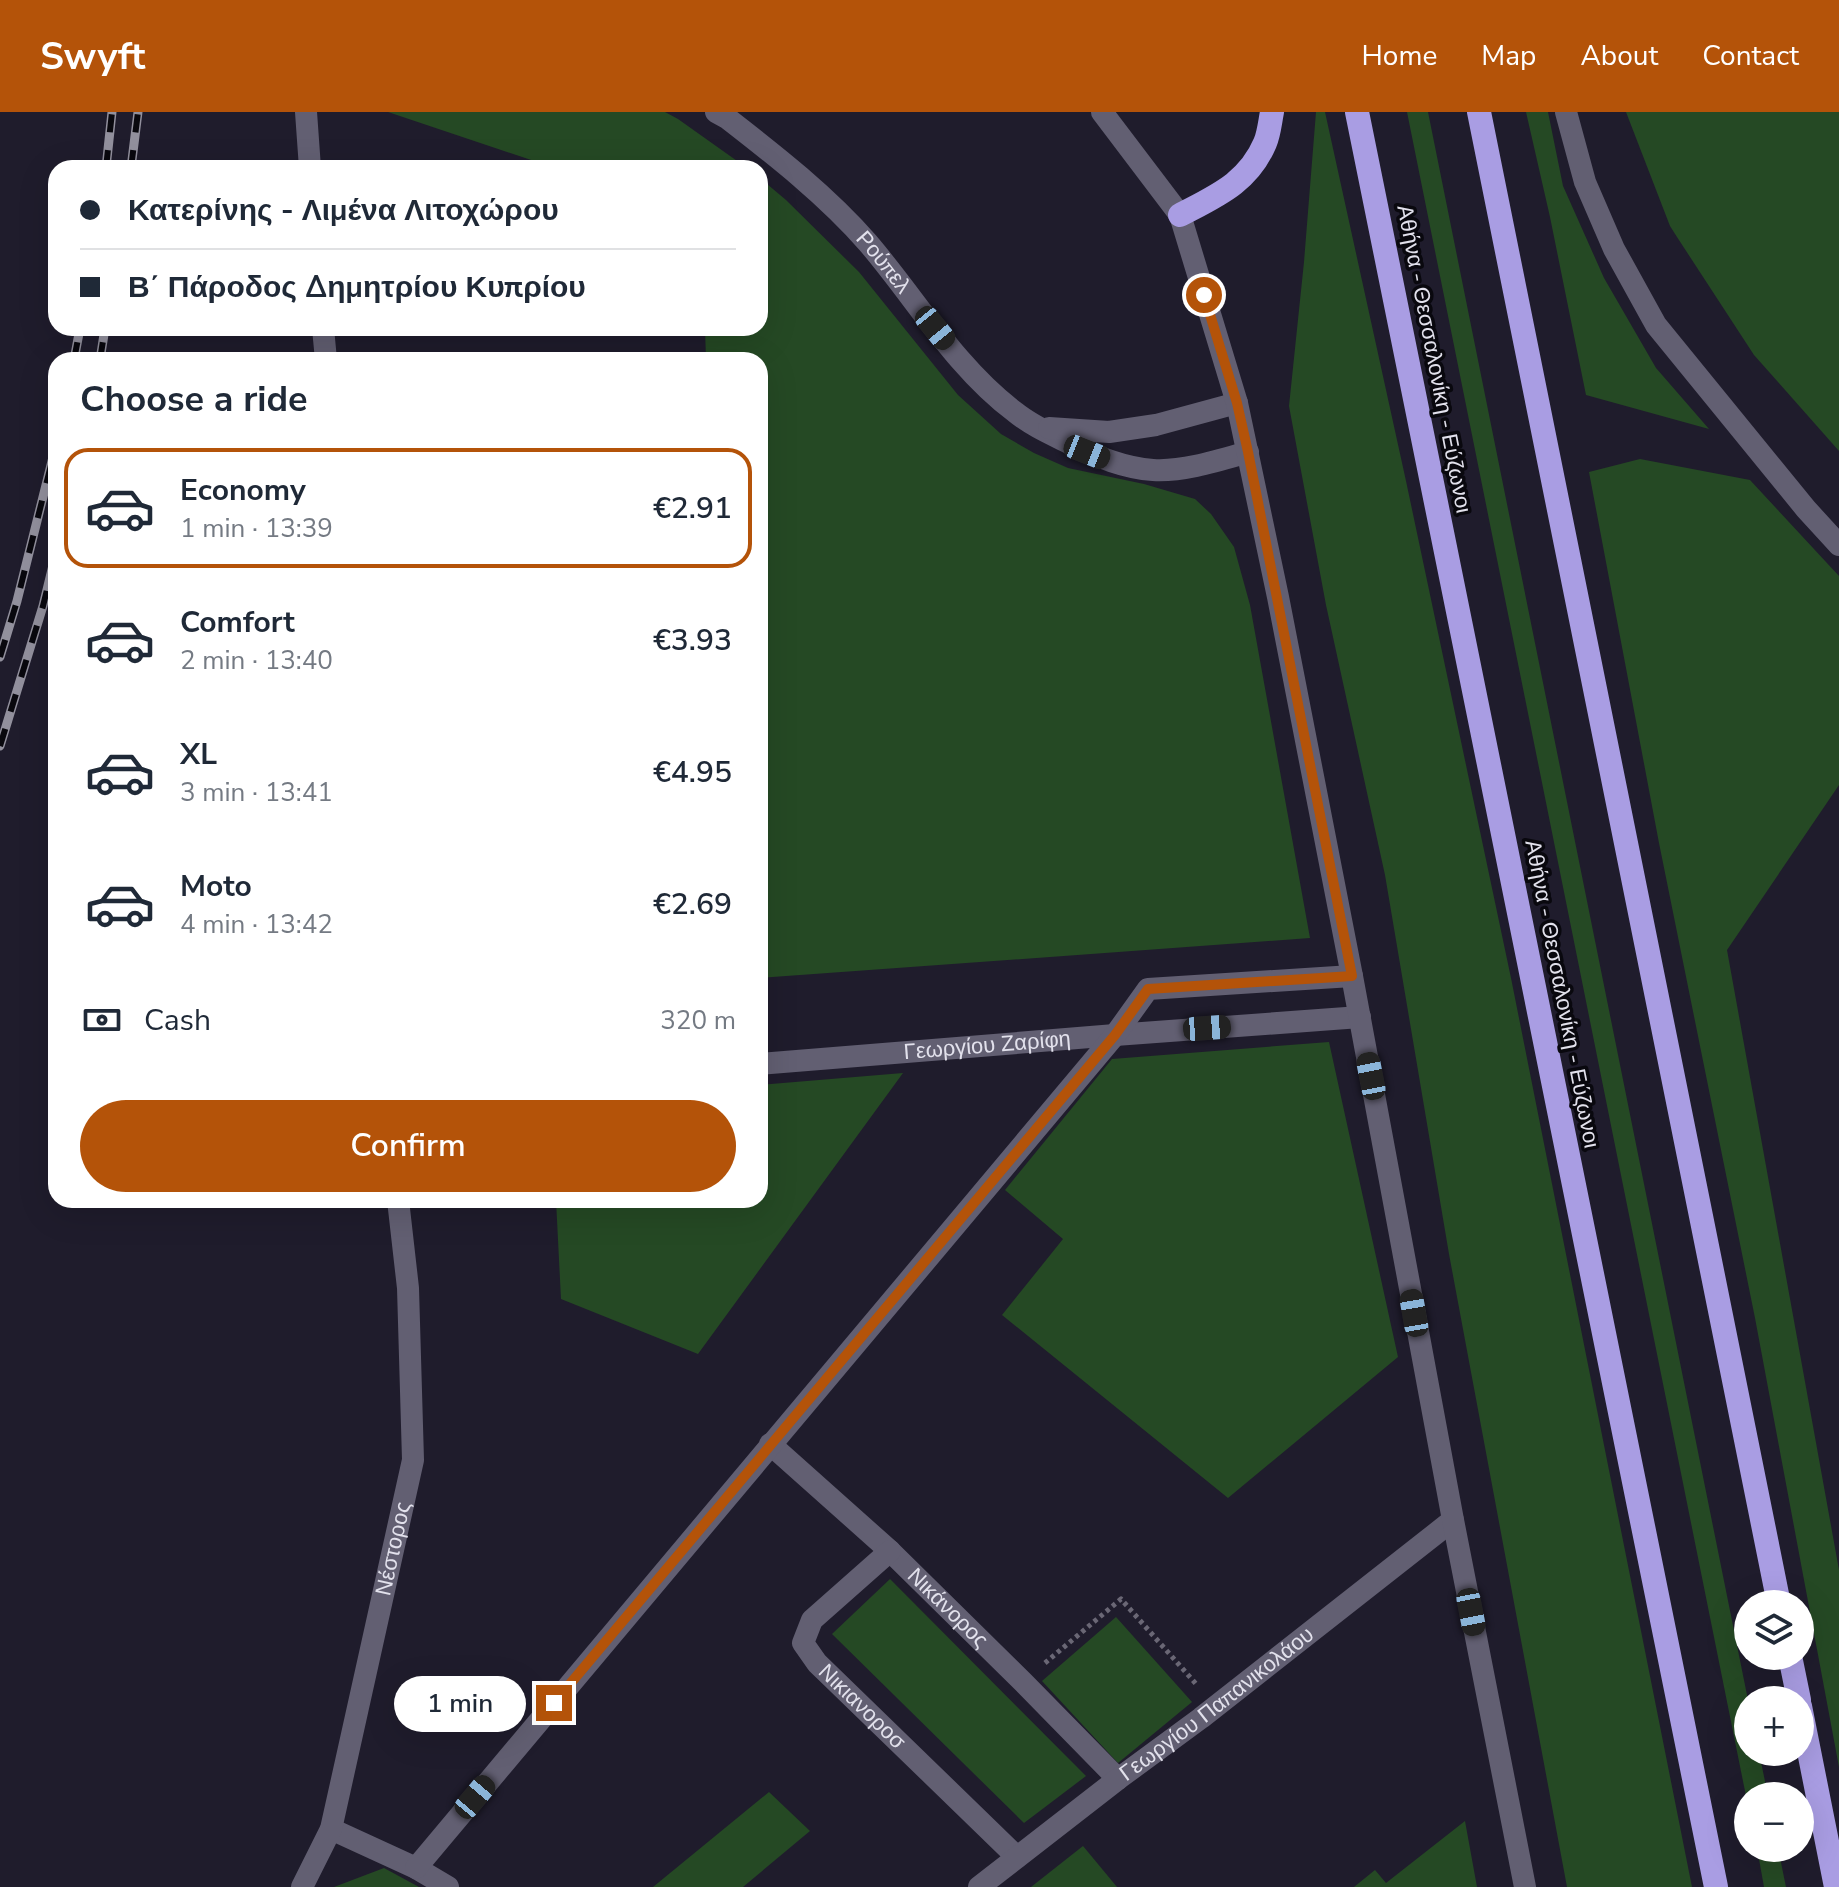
<!DOCTYPE html>
<html lang="en">
<head>
<meta charset="utf-8">
<style>
  :root { --surface:#fff; --page:#f2f2f3; --text:#1f2937; --muted:#747a83; --line:#e0e1e3; --accent:#b45309 }
  body { margin:0; font-family:"Nunito Sans",sans-serif; background:var(--page); color:var(--text); height:100vh; display:flex; flex-direction:column; font-size:30px; white-space:nowrap }
  * { box-sizing:border-box; margin:0 }
  p { font-size:26px; color:var(--muted) }
  .icon { flex:none; width:44px; height:44px; fill:none; stroke:currentColor; stroke-width:2; stroke-linecap:round; stroke-linejoin:round }
  .map { position:relative; flex:1; overflow:hidden }
  .drawer { position:absolute; left:48px; top:240px; width:720px; height:856px; display:flex; flex-direction:column; background:var(--surface); border-radius:24px; box-shadow:0 8px 32px #0002 }
  .drawer>* { flex:none }
  .top-card { position:absolute; left:48px; top:48px; width:720px; height:176px; border-radius:24px; box-shadow:0 8px 32px #0002; display:grid; align-content:center; height:176px; padding:0 32px; background:var(--surface) }
  .fabs { position:absolute; left:1734px; top:1478px; display:grid; gap:16px }
  .fabs a { display:grid; place-items:center; width:80px; height:80px; border-radius:50%; background:var(--surface); box-shadow:0 8px 32px #0002; font-size:40px }
  .end { position:absolute; width:36px; height:36px; margin:-18px; border:10px solid #b45309; background:#fff; box-shadow:0 0 0 4px #fff }
  .from { border-radius:50% }
  .bubble { position:absolute; height:56px; border-radius:28px; background:var(--surface); box-shadow:0 8px 32px #0002; font-size:26px; font-weight:600; line-height:56px; text-align:center }
  .car { position:absolute; width:24px; height:48px; margin:-24px -12px; border-radius:10px; box-shadow:0 0 6px 2px #0007; background:linear-gradient(#222 24%,#8ab4d8 0 40%,#222 0 76%,#8ab4d8 0 86%,#222 0) }
  .top-card b { display:flex; align-items:center; gap:28px; height:76px; font-size:30px }
  .top-card b+b { border-top:2px solid var(--line) }
  .top-card i { width:20px; height:20px; background:var(--text) }
  ul { padding:0; list-style:none }
  li { display:flex; align-items:center; gap:24px; height:120px; margin:0 16px 12px; padding:0 16px; border:4px solid transparent; border-radius:24px }
  li div { flex:1 }
  li b { display:block; font-size:30px }
  li em { font-style:normal; font-weight:600 }
  li.selected { border-color:var(--accent) }
  li>.icon { width:72px; height:72px; stroke-width:1.5 }
  h2 { padding:0 32px; font-size:36px; line-height:96px }
  .pay { display:flex; align-items:center; gap:20px; height:88px; padding:0 32px; font-size:30px }
  .pay p { margin-inline-start:auto }
  .primary-button { display:flex; gap:16px; margin-top:auto; padding:16px 32px }
  .primary-button a { flex:1; height:92px; border-radius:48px; background:var(--accent); color:#fff; font-size:32px; font-weight:600; line-height:92px; text-align:center }
  header { display:flex; align-items:center; gap:48px; box-sizing:border-box; height:112px; padding:0 40px; background:var(--accent); color:#fff }
  header strong { font-size:38px }
  nav { display:flex; gap:44px; margin-inline-start:auto; font-size:28px }
  .map>svg:first-child { display:block }
</style>
</head>
<body>
<header>
<strong>Swyft</strong>
<nav><a>Home</a><a>Map</a><a>About</a><a>Contact</a></nav>
</header>
<div class="map">
<svg width="1839" height="1775" viewBox="0 0 1839 1775">
  <rect width="100%" height="100%" fill="#1f1c2c"/>
  <g fill="#254924">
    <polygon points="388,0 665,0 678,7 747,56 555,56"/>
    <polygon points="1316,0 1325,0 1406,369 1511,866 1692,1775 1567,1775 1449,1142 1385,763 1326,493 1289,294 1304,150"/>
    <polygon points="1407,0 1428,0 1748,1588 1748,1640 1759,1640 1768,1684 1748,1684 1748,1694"/>
    <polygon points="1526,0 1548,0 1563,74 1604,166 1656,256 1709,317 1586,283 1550,105"/>
    <polygon points="1626,0 1839,0 1839,339 1754,243 1677,125 1670,114"/>
    <polygon points="760,66 786,88 859,160 958,283 1001,322 1034,341 1068,356 1144,372 1195,387 1211,402 1234,435 1250,493 1310,826 760,866 760,248 706,248 705,216 760,216"/>
    <polygon points="1640,347 1750,368 1839,464 1839,673 1727,838 1839,1458 1839,1655 1755,1206 1659,731 1589,360"/>
    <polygon points="1329,930 1398,1245 1228,1386 1002,1203 1063,1127 1005,1078 1112,947"/>
    <polygon points="903,961 698,1242 561,1187 556,1088 760,1088 760,973"/>
    <polygon points="890,1467 1086,1664 1024,1711 832,1522"/>
    <polygon points="1116,1505 1192,1590 1118,1651 1042,1569"/>
    <polygon points="769,1680 810,1719 743,1775 653,1775"/>
    <polygon points="1465,1709 1477,1775 1354,1775 1375,1758 1386,1771"/>
    <polygon points="1083,1734 1117,1775 1031,1775"/>
    <polygon points="1757,1736 1778,1736 1786,1775 1764,1775"/>
    <polygon points="384,1756 419,1775 334,1775"/>
  </g>
  <g fill="none" stroke-linecap="round" stroke-linejoin="round">
    <polyline stroke="#6a6775" stroke-width="5" stroke-dasharray="4 4" stroke-linecap="butt" points="1045,1551 1121,1487 1196,1572"/>
    <path stroke="#625f72" stroke-width="22" id="s1" d="M770 1332 890 1439 1023 1570 1118 1667"/>
    <g stroke="#625f72" stroke-width="22">
      <polyline points="306,0 310,56"/>
      <polyline points="323,216 326,248"/>
      <path id="s2" d="M760 952 1115 923 1360 905"/>
      <path id="s3" d="M890 1439 812 1508 803 1531 817 1551 1017 1745"/>
      <polyline points="331,1717 416,1756 448,1775"/>
      <polyline points="416,1756 1115,923 1148,877 1352,864"/>
      <path id="s4" d="M302 1775 331 1717 413 1348 408 1176 398 1088"/>
      <path id="s5" d="M979 1775 1118 1667 1201 1606 1453 1408"/>
    </g>
    <g stroke="#625f72" stroke-width="22">
      <path id="s6" d="M716 0 727 6C776 44 827 84 868 131 916 187 955 255 1015 300 1032 314 1053 323 1073 333 1098 345 1124 356 1153 358 1183 360 1220 348 1248 340"/>
      <polyline points="1566,0 1585,70 1614,137 1656,213 1806,397 1839,433"/>
      <polyline points="1049,316 1109,320 1156,313 1237,291"/>
    </g>
    <polyline stroke="#625f72" stroke-width="22" points="1102,0 1180,103 1237,291 1278,485 1352,864 1453,1408 1525,1775"/>
    <g stroke="#a99de3" stroke-width="24">
      <polyline points="1357,0 1716,1775"/>
      <polyline points="1479,0 1779,1492"/>
      <path d="M1180 103C1216 84 1248 71 1265 31 1269 22 1270 10 1272 0"/>
      <polyline points="1790,1544 1799,1588"/>
      <polyline points="1800,1594 1836,1775"/>
    </g>
    <defs>
      <g id="rail">
        <polyline points="106,56 112,0"/>
        <polyline points="131,56 138,0"/>
        <polyline points="74,248 80,216"/>
        <polyline points="100,248 105,216"/>
        <polyline points="0,545 17,489 56,333"/>
        <polyline points="0,634 43,494 56,441"/>
      </g>
    </defs>
    <use href="#rail" stroke="#92909d" stroke-width="9"/>
    <use href="#rail" stroke="#09080e" stroke-width="6" stroke-dasharray="18" stroke-linecap="butt"/>
  </g>
  <g fill="none" stroke-linecap="round" stroke-linejoin="round">
    <polyline stroke="#b45309" stroke-width="10" points="554,1591 1115,923 1148,877 1352,864 1248,340 1237,291 1204,183"/>
  </g>
  <g text-anchor="middle" dominant-baseline="central" stroke-width="7" stroke-linejoin="round" paint-order="stroke">
    <g font-size="22" fill="#e2e1ec" stroke="#09080e">
      <text stroke="none"><textPath href="#s6" startOffset="226">Ρούπελ</textPath></text>
      <text transform="translate(1434 247) rotate(79)">Αθήνα - Θεσσαλονίκη - Εύζωνοι</text>
      <text transform="translate(1562 882) rotate(79)">Αθήνα - Θεσσαλονίκη - Εύζωνοι</text>
      <text stroke="none"><textPath href="#s2" startOffset="228">Γεωργίου Ζαρίφη</textPath></text>
      <text stroke="none"><textPath href="#s4" startOffset="352">Νέστορος</textPath></text>
      <text stroke="none"><textPath href="#s1" startOffset="242">Νικάνορος</textPath></text>
      <text stroke="none"><textPath href="#s5" startOffset="300">Γεωργίου Παπανικολάου</textPath></text>
      <text stroke="none"><textPath href="#s3" startOffset="216">Νικιανοροσ</textPath></text>
    </g>
  </g>
</svg>
<div class="fabs">
<a><svg class="icon" aria-label="layers" viewBox="0 0 24 24"><path d="M12 4l9 5-9 5-9-5zM3 14l9 5 9-5"/></svg></a>
<a>+</a>
<a>−</a>
</div>
<i class="end from" style="left:1204px;top:183px"></i>
<i class="end" style="left:554px;top:1591px"></i>
<div class="bubble" style="left:394px;top:1564px;width:132px">1 min</div>
<i class="car" style="left:935px;top:216px;rotate:141deg"></i>
<i class="car" style="left:1087px;top:340px;rotate:112deg"></i>
<i class="car" style="left:1207px;top:916px;rotate:86deg"></i>
<i class="car" style="left:1371px;top:964px;rotate:349deg"></i>
<i class="car" style="left:1414px;top:1201px;rotate:350deg"></i>
<i class="car" style="left:1471px;top:1500px;rotate:169deg"></i>
<i class="car" style="left:475px;top:1685px;rotate:40deg"></i>
<div class="top-card">
<b><i class="from"></i>Κατερίνης - Λιμένα Λιτοχώρου</b>
<b><i></i>Β΄ Πάροδος Δημητρίου Κυπρίου</b>
</div>
<section class="drawer">
<h2>Choose a ride</h2>
<ul>
<li class="selected"><svg class="icon" aria-label="car" viewBox="0 0 24 24"><path d="M5 17H2v-5l4-1 3-4h7l3 4 3 1v5h-3M9 17h6M6 11h13"/><circle cx="7" cy="17" r="2"/><circle cx="17" cy="17" r="2"/></svg><div><b>Economy</b><p>1 min · 13:39</p></div><em>€2.91</em></li>
<li><svg class="icon" aria-label="car" viewBox="0 0 24 24"><path d="M5 17H2v-5l4-1 3-4h7l3 4 3 1v5h-3M9 17h6M6 11h13"/><circle cx="7" cy="17" r="2"/><circle cx="17" cy="17" r="2"/></svg><div><b>Comfort</b><p>2 min · 13:40</p></div><em>€3.93</em></li>
<li><svg class="icon" aria-label="car" viewBox="0 0 24 24"><path d="M5 17H2v-5l4-1 3-4h7l3 4 3 1v5h-3M9 17h6M6 11h13"/><circle cx="7" cy="17" r="2"/><circle cx="17" cy="17" r="2"/></svg><div><b>XL</b><p>3 min · 13:41</p></div><em>€4.95</em></li>
<li><svg class="icon" aria-label="car" viewBox="0 0 24 24"><path d="M5 17H2v-5l4-1 3-4h7l3 4 3 1v5h-3M9 17h6M6 11h13"/><circle cx="7" cy="17" r="2"/><circle cx="17" cy="17" r="2"/></svg><div><b>Moto</b><p>4 min · 13:42</p></div><em>€2.69</em></li>
</ul>
<div class="pay"><svg class="icon" aria-label="cash" viewBox="0 0 24 24"><path d="M3 7h18v10H3z"/><circle cx="12" cy="12" r="2"/></svg>Cash<p>320 m</p></div>
<div class="primary-button"><a>Confirm</a></div>
</section>
</div>
</body>
</html>
